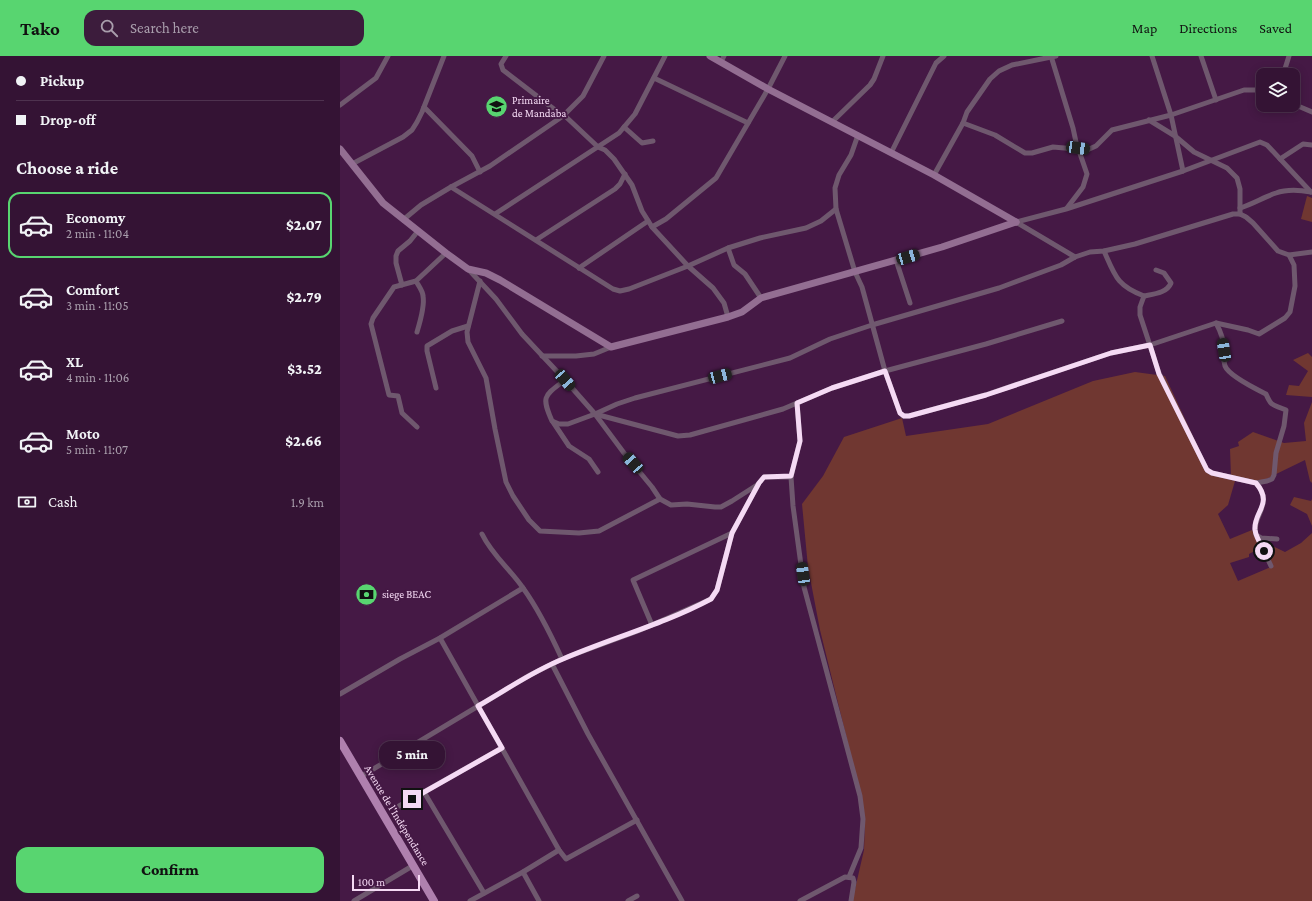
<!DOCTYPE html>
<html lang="en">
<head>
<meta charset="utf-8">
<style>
  :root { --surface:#341334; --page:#3c1c3c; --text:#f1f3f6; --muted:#a99eac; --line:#4e324f; --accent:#58d570 }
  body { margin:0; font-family:"Crimson Pro",serif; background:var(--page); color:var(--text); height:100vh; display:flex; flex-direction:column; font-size:15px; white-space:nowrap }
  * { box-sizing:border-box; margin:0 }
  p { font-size:13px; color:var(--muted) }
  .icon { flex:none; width:22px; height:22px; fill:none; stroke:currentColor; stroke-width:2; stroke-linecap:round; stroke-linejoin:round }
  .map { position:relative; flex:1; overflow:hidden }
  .details { display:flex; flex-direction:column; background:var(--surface); width:340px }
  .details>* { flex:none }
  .banner { display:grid; align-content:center; height:88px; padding:0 16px; background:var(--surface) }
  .controls { position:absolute; left:916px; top:12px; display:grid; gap:8px }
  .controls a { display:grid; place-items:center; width:44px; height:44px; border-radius:8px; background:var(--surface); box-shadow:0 2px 10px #0003,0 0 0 1px var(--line); font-size:20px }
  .scale { position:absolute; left:12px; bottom:10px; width:68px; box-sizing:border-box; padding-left:4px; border:2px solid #f5daf4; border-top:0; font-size:11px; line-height:14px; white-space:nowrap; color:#f5daf4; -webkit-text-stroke:3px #451945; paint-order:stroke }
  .end { position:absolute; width:18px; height:18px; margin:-9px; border:5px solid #f5daf4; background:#111; box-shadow:0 0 0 2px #111 }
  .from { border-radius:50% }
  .bubble { position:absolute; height:28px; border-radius:12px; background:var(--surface); box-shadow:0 2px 10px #0003,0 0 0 1px var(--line); font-size:13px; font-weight:800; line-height:28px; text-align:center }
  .car { position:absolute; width:12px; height:24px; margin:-12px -6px; border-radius:5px; box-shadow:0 0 3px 1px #0007; background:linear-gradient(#222 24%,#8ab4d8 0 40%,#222 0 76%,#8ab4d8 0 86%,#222 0) }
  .banner b { display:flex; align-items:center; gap:14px; height:38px; font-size:15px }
  .banner b+b { border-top:1px solid var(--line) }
  .banner i { width:10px; height:10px; background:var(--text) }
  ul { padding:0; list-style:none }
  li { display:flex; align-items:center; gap:12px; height:66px; margin:0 8px 6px; padding:0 8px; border:2px solid transparent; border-radius:12px }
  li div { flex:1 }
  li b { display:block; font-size:15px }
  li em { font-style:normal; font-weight:800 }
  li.current { border-color:var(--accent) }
  li>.icon { width:36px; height:36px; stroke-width:1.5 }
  h2 { padding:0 16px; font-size:18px; line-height:48px }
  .pay { display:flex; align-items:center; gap:10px; height:44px; padding:0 16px; font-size:15px }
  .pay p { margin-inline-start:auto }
  .cta { display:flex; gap:8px; margin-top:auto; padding:8px 16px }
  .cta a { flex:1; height:46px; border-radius:12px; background:var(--accent); color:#111; font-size:16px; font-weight:800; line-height:46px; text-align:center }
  header { display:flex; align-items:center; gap:24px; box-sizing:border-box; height:56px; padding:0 20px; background:var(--accent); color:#111 }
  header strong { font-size:19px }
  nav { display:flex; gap:22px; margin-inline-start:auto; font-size:14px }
  .search { width:280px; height:36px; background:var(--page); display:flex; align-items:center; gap:10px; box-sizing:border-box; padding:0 14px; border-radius:12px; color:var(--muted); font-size:15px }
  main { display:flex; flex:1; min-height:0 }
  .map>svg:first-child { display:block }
</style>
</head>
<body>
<header>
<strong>Tako</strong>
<div class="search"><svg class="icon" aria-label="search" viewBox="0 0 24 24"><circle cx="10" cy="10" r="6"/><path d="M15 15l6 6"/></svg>Search here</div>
<nav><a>Map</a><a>Directions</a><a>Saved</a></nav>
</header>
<main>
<section class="details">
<div class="banner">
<b><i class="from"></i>Pickup</b>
<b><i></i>Drop-off</b>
</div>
<h2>Choose a ride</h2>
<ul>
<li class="current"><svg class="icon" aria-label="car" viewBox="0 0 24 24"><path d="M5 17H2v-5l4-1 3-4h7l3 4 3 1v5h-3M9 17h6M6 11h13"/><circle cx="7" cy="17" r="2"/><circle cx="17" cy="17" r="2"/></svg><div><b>Economy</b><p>2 min · 11:04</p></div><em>$2.07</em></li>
<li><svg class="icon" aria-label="car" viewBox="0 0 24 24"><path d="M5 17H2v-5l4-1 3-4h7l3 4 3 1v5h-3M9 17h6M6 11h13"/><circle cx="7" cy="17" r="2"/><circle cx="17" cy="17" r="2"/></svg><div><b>Comfort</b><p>3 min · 11:05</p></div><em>$2.79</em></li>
<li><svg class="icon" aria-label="car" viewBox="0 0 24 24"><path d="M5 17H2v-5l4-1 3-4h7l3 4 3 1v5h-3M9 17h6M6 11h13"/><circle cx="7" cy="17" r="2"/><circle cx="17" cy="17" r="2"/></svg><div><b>XL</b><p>4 min · 11:06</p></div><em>$3.52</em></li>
<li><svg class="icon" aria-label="car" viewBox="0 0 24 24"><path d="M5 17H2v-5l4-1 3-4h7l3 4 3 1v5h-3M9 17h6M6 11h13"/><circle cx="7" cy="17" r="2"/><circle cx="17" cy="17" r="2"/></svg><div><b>Moto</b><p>5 min · 11:07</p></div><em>$2.66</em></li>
</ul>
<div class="pay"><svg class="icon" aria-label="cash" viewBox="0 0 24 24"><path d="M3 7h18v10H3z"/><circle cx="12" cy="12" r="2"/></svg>Cash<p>1.9 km</p></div>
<div class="cta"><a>Confirm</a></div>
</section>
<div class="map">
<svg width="972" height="845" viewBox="0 0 972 845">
  <rect width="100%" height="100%" fill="#451945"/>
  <g fill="#703731">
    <polygon points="967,140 972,142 972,166 961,163"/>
    <polygon points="968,297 972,301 972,341 946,339 949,329 959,330 968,315 953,304"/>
    <polygon points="795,316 825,320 871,419 895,425 888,449 878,458 890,483 912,474 920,492 909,498 909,501 890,507 898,525 933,510 920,484 945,496 961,487 972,477 972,845 511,845 515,833 524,794 525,765 519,732 480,574 468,511 462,448 483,420 504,381 562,362 566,380 648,368 753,325"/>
    <polygon points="972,346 972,427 970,425 965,404 920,426 891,420 890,393 899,390 898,386 913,376 944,387 966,385 964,367"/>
    <polygon points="954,441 971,445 972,443 972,470 967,458 950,449"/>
  </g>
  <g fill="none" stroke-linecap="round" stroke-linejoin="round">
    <g stroke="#6f586e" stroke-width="5">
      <polyline points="166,0 161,8 163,14 223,60"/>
      <polyline points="711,0 733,72 736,86 747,118 743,131 727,152"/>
      <polyline points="812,0 831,59 843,115"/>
      <polyline points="861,0 876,44"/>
      <polyline points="381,6 384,0"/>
      <polyline points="943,19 949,0"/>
      <polyline points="314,22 408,67"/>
      <polyline points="953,45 958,50 972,56"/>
      <polyline points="0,49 36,22 48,0"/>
      <polyline points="84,51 132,100 140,116"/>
      <polyline points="224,59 258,91 265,94 274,103 292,129 302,155 312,171 348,210 373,232 384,247 388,261"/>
      <polyline points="809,64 835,80 854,96 887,112 897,122 900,133 900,158"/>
      <polyline points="492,66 530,29 534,23 543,0"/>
      <polyline points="623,67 655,79 685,97 692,97 713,91 747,94 756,90 772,74 831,59 904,34 923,34"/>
      <polyline points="284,71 302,87 313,85"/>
      <polyline points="551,97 596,7 604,0"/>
      <polyline points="940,103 963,88 972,89"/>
      <polyline points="12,108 63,81 72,74 77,66 82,56 104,0"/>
      <polyline points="594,119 623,67 627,56 650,23 659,15 672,9 716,0"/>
      <polyline points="111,131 273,233 280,235 289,233 348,210 388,192 420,182 466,172 481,165 496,153"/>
      <path d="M900 152C913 148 924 141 936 137 947 133 960 134 971 136"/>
      <polyline points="155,158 279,77 295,58 325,0"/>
      <polyline points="63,164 81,149 111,131 150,110 223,60 243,40 264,0"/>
      <polyline points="676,166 726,153 843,115 920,86 927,89 971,136"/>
      <polyline points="676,166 735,201"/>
      <polyline points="312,171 326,163 376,122 428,33 445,0"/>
      <polyline points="196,184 275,133 280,128 285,118"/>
      <polyline points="388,192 394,209 405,218 421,242"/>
      <path d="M764 195C775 220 777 230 804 240L800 251V259L819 317 867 414 872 417 916 427C935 449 911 459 916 479L921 482 937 483"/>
      <polyline points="949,199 972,196"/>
      <polyline points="556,204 570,247"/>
      <polyline points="239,212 308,165"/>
      <polyline points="129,214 156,243 182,278 225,324 255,358 284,397 312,431 320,443 331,449 347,448 375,451 381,451 392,445 417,429"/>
      <path d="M76 225C78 229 83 235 83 240 85 250 80 266 77 276"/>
      <polyline points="140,225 127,276 128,286 146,322 155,373 166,426 173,440 189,464 200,475 239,477 259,475 320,443"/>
      <polyline points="62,229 56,207 56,200 58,195 70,185 78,175"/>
      <path d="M804 240C814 238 827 237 831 227L824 217 816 214"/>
      <path d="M876 267C881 276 884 284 884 294 884 299 883 304 885 310 889 320 916 333 926 338 932 352 933 348 946 354L944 370 936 397 934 419 932 423 927 425 916 427"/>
      <polyline points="202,300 236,300 254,298 271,291"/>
      <path d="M225 324C204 340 201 340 212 365L219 368H228L255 358 277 348 295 342 450 302 490 283 532 269 659 232 721 209 735 201 750 196 764 195 795 188 893 158H900L906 161 913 167 938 195 949 199 954 209 955 230 950 256 945 262 919 278 908 274 876 267 810 289 771 297 645 339 569 360H563L560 357 545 315 522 231 515 216 496 153 495 132 499 119 511 99 518 79"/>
      <polyline points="96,332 87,295 87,290 112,275 128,270"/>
      <polyline points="457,347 460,385 451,421 453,450 464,531 520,740 523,763 521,792 509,821"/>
      <polyline points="255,358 338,380 350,379 443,353 492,332 545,315 646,288 722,265"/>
      <polyline points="213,366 229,390 249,403 258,416"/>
      <polyline points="77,371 62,357 58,340 49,339 31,268 33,262 54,231 76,225 106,197"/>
      <path d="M142 478C152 499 170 513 183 532 199 554 211 579 222 603"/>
      <polyline points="917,480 931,510"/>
      <polyline points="312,569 293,524 392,477"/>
      <polyline points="100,582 219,794 226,803 297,764"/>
      <polyline points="212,608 248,678 342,845"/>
      <polyline points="0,638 60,603 100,582 183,532"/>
      <polyline points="20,721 190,619 222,603 298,575 371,543 377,534 392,477 419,427 424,421 451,421"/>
      <polyline points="84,736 144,837"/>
      <polyline points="59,750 162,692"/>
      <polyline points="183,816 199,845"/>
      <polyline points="14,845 74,809"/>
      <polyline points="130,845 183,816 219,794"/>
      <polyline points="288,845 297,840"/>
      <polyline points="460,845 505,821 513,822 514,826 511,845"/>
    </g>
    <g stroke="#936e92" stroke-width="7">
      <polyline points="370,0 428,33 594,119 676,166"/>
      <polyline points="0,93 43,147 106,197 128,213 146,217 160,224 271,291 388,261 402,256 421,242 602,191 676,166"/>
    </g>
    <polyline stroke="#af80ae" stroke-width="8" points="0,685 94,845"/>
  </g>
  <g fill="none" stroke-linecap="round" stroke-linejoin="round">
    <path stroke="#f5daf4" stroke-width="5" d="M72 743 162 692 138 650C166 634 193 615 223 603 272 582 324 568 371 543L377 534 392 477 419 427 424 421 451 420 460 385 457 347 492 332 545 315 560 357 564 360H569L646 339 771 297 810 289 819 318 867 414 872 417 916 427C934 448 913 456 915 474 916 481 921 489 924 495"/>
  </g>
  <defs>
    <symbol id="school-disc" viewBox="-11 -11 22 22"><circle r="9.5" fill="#58d570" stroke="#451945"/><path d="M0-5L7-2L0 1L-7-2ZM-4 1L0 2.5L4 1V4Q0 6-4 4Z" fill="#111"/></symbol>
    <symbol id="bank-disc" viewBox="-11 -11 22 22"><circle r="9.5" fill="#58d570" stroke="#451945"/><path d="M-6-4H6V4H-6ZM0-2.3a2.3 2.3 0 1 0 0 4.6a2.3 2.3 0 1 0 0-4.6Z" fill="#111"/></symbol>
  </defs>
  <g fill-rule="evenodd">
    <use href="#school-disc" x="144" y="38" width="25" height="25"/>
    <use href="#bank-disc" x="14" y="526" width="25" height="25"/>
  </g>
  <g text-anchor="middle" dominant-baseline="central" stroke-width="4" stroke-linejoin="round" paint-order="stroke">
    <g font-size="11" fill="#f5daf4" stroke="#451945" text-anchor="start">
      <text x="172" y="44">Primaire<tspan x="172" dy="13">de Mandaba</tspan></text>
      <text x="42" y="538">siege BEAC</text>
    </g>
    <g font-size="11" fill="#f5daf4" stroke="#451945">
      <text transform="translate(57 759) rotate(59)">Avenue de l'Indépendance</text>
    </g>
  </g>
</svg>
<div class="controls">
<a><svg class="icon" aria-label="layers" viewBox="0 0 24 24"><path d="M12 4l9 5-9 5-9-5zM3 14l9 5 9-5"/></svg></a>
</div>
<div class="scale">100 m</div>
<i class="end from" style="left:924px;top:495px"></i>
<i class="end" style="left:72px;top:743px"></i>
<div class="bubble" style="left:39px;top:685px;width:66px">5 min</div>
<i class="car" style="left:738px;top:92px;rotate:98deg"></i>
<i class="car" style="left:568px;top:201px;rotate:74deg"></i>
<i class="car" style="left:884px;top:294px;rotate:351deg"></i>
<i class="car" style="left:380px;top:320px;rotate:75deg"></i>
<i class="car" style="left:225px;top:324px;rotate:139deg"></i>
<i class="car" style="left:293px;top:407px;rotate:318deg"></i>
<i class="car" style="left:463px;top:518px;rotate:352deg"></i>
</div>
</main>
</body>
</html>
